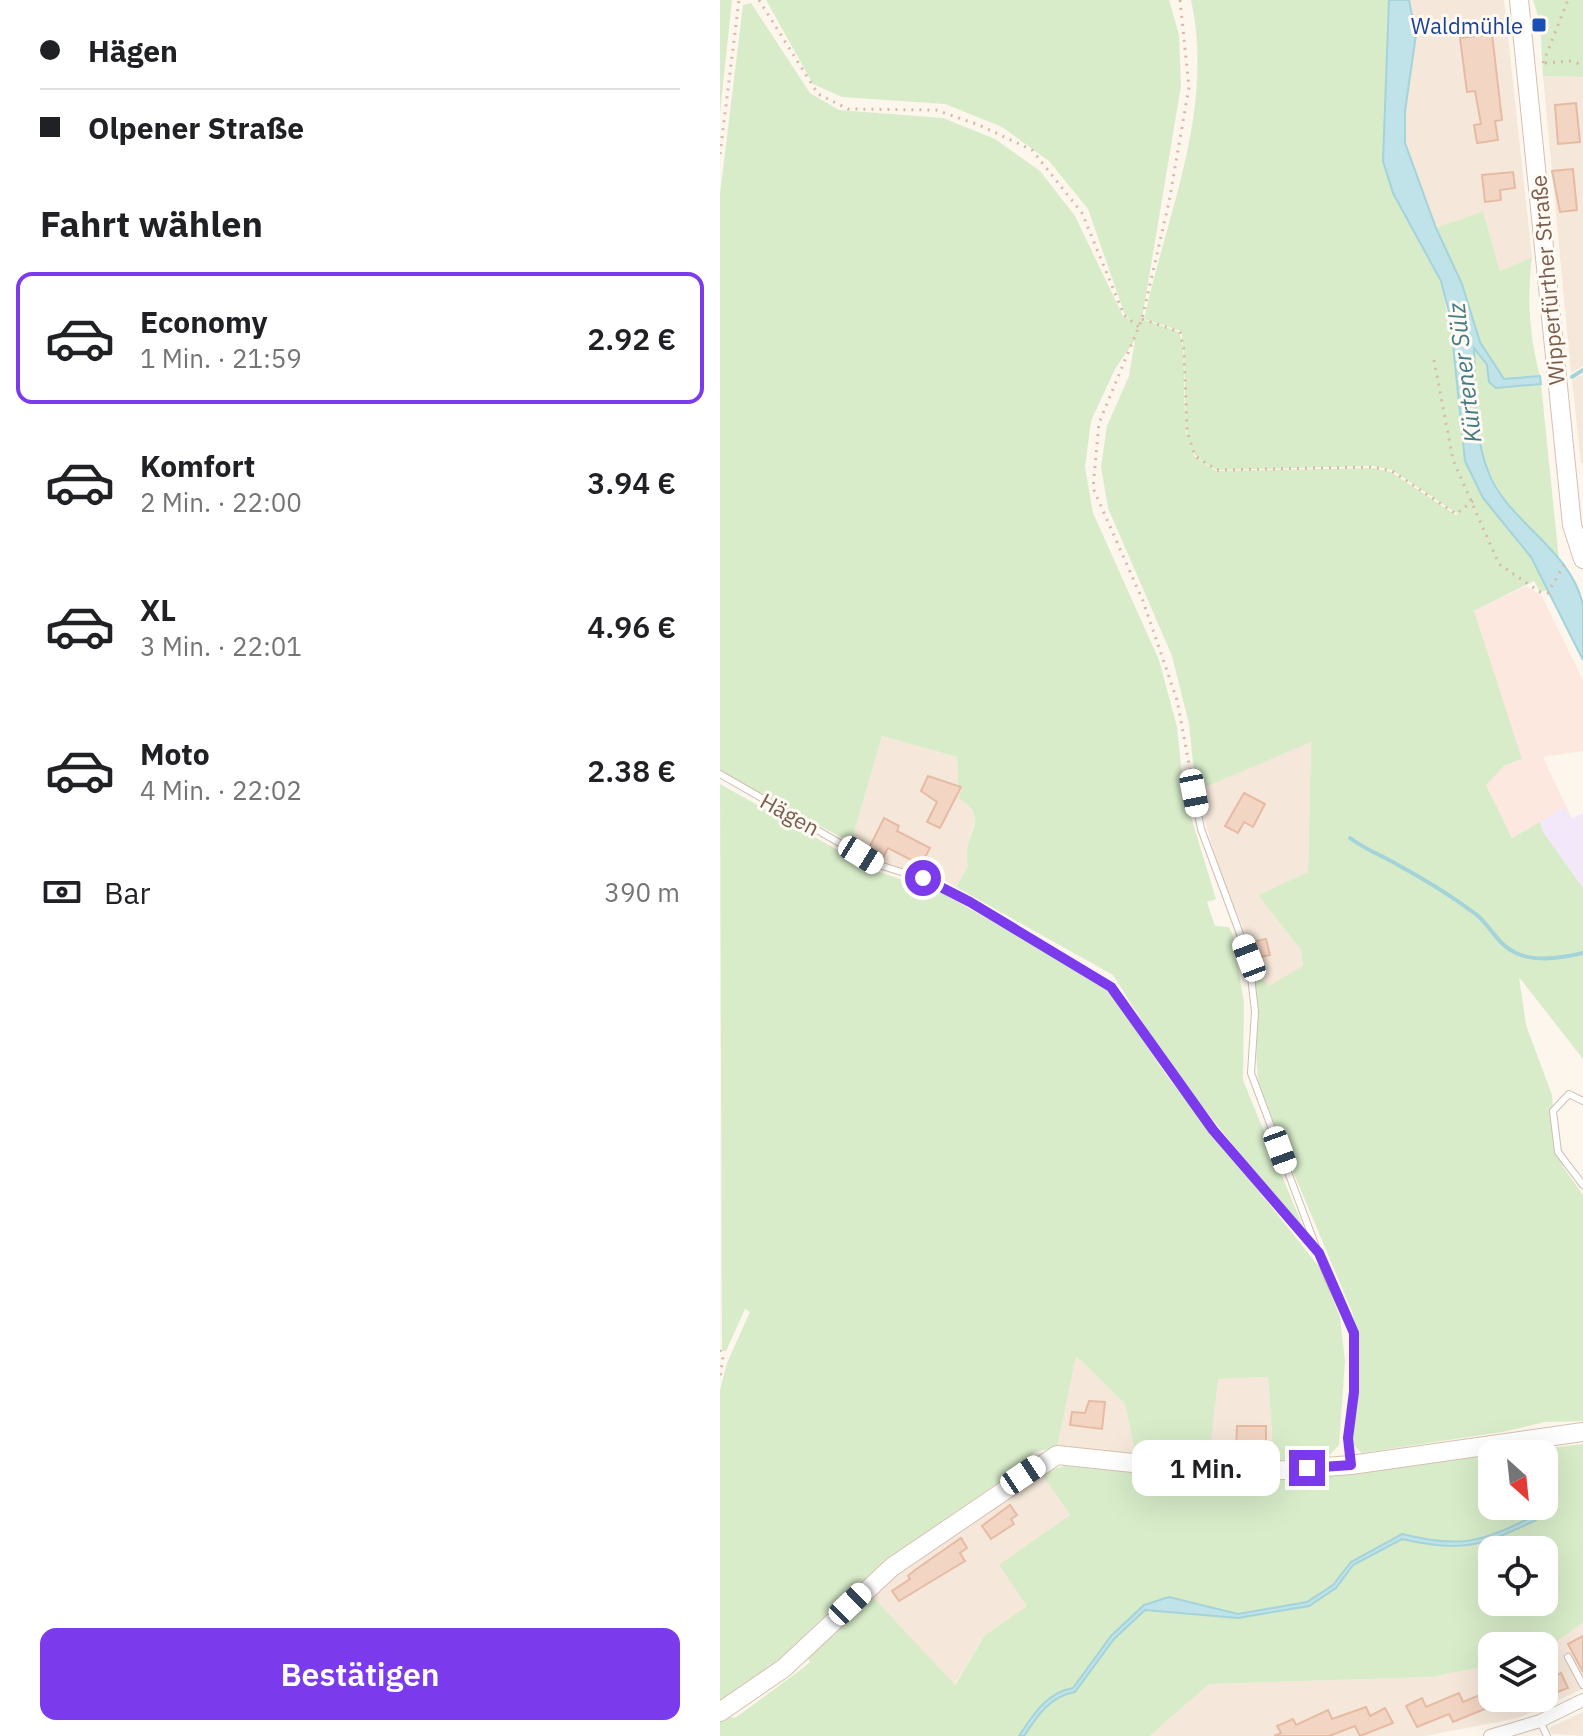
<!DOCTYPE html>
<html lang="de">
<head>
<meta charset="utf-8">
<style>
  :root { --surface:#fff; --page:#f2f2f2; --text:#202124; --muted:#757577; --line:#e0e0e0; --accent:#7c3aed }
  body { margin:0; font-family:"IBM Plex Sans",sans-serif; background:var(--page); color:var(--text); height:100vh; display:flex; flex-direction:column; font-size:30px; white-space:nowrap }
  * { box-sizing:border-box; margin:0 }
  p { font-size:26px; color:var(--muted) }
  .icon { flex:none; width:44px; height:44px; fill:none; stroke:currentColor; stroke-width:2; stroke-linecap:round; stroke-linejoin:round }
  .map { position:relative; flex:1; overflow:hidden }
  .panel { display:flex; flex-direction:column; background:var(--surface); width:720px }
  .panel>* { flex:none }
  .top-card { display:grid; align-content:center; height:176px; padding:0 40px; background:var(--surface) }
  .needle { width:52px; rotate:153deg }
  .tools { position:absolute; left:758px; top:1440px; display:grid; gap:16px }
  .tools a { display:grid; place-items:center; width:80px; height:80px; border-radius:16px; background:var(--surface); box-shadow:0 8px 32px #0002; font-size:40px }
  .end { position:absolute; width:36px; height:36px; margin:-18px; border:10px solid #7c3aed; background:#fff; box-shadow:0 0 0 4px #fff }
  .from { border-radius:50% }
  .bubble { position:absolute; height:56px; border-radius:16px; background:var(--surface); box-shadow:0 8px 32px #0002; font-size:26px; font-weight:600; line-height:56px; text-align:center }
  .car { position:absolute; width:24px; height:48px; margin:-24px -12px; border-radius:10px; box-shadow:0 0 6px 2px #0007; background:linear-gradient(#fff 24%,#345 0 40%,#fff 0 76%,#345 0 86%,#fff 0) }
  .top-card b { display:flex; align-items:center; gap:28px; height:76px; font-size:30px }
  .top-card b+b { border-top:2px solid var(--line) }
  .top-card i { width:20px; height:20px; background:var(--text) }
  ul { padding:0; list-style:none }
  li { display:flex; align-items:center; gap:24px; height:132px; margin:0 16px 12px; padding:0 24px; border:4px solid transparent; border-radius:16px }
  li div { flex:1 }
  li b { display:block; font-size:30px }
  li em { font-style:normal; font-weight:600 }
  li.active { border-color:var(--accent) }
  li>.icon { width:72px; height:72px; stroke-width:1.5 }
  h2 { padding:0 40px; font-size:36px; line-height:96px }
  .pay { display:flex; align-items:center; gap:20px; height:88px; padding:0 40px; font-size:30px }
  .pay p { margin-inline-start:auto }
  .primary-button { display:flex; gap:16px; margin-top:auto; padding:16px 40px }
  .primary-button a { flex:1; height:92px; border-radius:16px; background:var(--accent); color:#fff; font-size:32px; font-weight:600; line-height:92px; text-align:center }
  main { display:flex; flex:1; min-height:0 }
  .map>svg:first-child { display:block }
</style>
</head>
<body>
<main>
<section class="panel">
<div class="top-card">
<b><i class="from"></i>Hägen</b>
<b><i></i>Olpener Straße</b>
</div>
<h2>Fahrt wählen</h2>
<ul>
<li class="active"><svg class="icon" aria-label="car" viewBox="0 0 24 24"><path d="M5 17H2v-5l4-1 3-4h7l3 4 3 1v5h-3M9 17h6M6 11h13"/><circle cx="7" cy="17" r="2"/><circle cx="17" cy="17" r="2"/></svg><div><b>Economy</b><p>1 Min. · 21:59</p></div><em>2.92 €</em></li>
<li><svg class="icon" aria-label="car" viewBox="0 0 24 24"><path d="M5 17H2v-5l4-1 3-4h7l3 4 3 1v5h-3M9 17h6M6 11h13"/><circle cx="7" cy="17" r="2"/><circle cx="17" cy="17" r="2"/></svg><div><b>Komfort</b><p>2 Min. · 22:00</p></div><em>3.94 €</em></li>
<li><svg class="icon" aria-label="car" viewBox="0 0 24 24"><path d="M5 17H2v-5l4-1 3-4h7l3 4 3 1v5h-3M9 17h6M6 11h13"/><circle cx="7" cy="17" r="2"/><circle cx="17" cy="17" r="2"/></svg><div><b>XL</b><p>3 Min. · 22:01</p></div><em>4.96 €</em></li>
<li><svg class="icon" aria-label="car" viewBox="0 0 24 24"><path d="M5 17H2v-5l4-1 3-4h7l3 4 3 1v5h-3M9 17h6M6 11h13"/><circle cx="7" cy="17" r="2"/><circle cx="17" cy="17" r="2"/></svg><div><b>Moto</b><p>4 Min. · 22:02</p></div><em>2.38 €</em></li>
</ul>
<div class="pay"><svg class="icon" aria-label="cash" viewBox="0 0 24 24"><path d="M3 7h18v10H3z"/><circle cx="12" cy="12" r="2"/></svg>Bar<p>390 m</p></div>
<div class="primary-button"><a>Bestätigen</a></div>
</section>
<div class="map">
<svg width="863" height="1736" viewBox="0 0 863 1736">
  <rect width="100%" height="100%" fill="#fdf6ec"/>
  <g fill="#f5e8da">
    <polygon points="689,0 784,0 812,257 780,271 763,211 716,228 692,167 685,143 685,111 696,35"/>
    <polygon points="823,76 863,77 863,366 851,373"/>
    <polygon points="863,374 863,463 861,463 852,380"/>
    <polygon points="162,736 237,757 238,786 243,788 255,818 246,854 248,866 236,887 218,876 183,870 158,860 131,843"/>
    <polygon points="591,741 588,872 538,895 581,950 583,967 549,987 534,966 525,931 503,883 476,791"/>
    <polygon points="355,1355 405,1404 416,1455 337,1447"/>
    <polygon points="548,1377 554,1465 488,1465 497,1379"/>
    <polygon points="320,1472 350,1515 280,1565 307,1606 265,1635 234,1685 151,1595 176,1572"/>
    <polygon points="863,1623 863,1689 798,1718 705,1736 430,1736 489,1684 711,1677 772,1665 772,1698 824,1698 824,1650"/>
    <polygon points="863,1712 863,1736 832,1734 829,1728"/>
  </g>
  <polygon fill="#fde8e0" points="806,586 822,596 863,680 863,751 823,757 852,819 843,807 796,839 788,833 766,784 784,766 801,760 754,611"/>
  <polygon fill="#f3e8fa" points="843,807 852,818 863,813 863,888 823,832 820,822"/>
  <g fill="#d8ecc9" fill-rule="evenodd">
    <polygon points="0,0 12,0 0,113"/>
    <path d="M46 0H449L459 35 461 86 422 319 459 332 464 350 466 432 474 456 496 471 653 468 671 472 736 515 740 511 736 513 672 470 653 466 497 470C491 466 480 461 476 456 458 433 468 362 461 331L424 319C447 214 495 109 471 0H669L663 161 673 193 721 281 763 498 811 557 828 590 820 592 814 581 754 611 802 759 784 766 766 785 792 838 820 822 823 832 863 888V1059L799 977 806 1025 832 1095 836 1146 843 1167 863 1195V1421L825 1422 782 1432 642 1453 632 1444 638 1361 633 1314 540 1093C533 1051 538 1009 534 966L549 986 583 966 581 950 538 895 588 872 591 742 476 791 469 724 452 656 388 508 381 467 387 426 409 376 415 340 395 369 371 421 365 467 373 513 439 660 457 727 464 794 496 899 487 902 495 926 509 927 513 936 524 1003 523 1080 587 1237 453 1070 393 975 236 887 248 866C239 838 274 818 238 798L243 788 238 786 237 757 162 736 131 843 0 771V194L23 5 31 3 90 93 119 110 223 118 275 139 320 171 355 216 403 316 411 320 405 315 368 209 329 161 282 127 225 104 122 97 93 84Z"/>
    <polygon points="813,0 863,0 863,77 823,76 820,22"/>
    <path d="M763 211 780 271 812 257C807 299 809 335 820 376L784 379 760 342 716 228Z"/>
    <path d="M754 347 767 365 769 382 776 388 821 384 839 560C815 533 786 507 770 474 751 438 756 387 754 347Z"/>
    <polygon points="0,784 153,870 220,892 374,979 395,998 446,1075 600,1268 620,1317 625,1361 619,1445 608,1457 554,1465 548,1377 498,1379 488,1465 416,1455 405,1404 356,1356 337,1447 315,1452 284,1479 165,1560 59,1659 0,1702 0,1390 7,1363 30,1312 25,1309 6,1351 2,1351"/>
    <path d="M863 1444V1623L824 1650V1646H772V1665L711 1677 489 1684 430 1736H304C317 1716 330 1696 355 1692L394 1639 425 1610 518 1618 589 1606 616 1588 633 1565 683 1538C745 1554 760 1548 814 1516 761 1542 740 1549 682 1534L631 1562 613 1585 587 1602 518 1614 449 1597 424 1604 391 1636 353 1688C327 1692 313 1715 299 1736H0V1720L6 1716 15 1718 83 1668 90 1662 86 1656 151 1595 235 1685 265 1635 307 1606 279 1565 350 1515 320 1472 345 1466 486 1479 557 1480ZM772 1454H824V1506H772ZM772 1550H824V1602H772Z"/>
  </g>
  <g fill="#bfe3e8" stroke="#a5d3da" stroke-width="2">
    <path d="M669 0H689L696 35 685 111V143L716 228 742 284 760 342 784 379 820 376 821 384 776 388 769 382 767 365 754 348C756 388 753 433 768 471 787 522 851 549 863 605 863 621 863 643 863 660L811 557 763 498 745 461 730 316 721 281 673 193 663 161Z"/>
    <path d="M814 1516 816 1520C762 1546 742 1553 682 1539L633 1565 616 1588 589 1606 518 1618 425 1610 394 1639 355 1692C330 1696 317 1716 304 1736H299C313 1715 327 1692 353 1688L391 1636 424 1605 449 1597 518 1614 587 1602 613 1585 631 1562 682 1534C741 1549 761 1542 814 1516Z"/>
  </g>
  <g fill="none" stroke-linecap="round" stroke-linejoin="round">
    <g stroke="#a5d3da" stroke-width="4">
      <polyline points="852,377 863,370"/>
      <path d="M630 838C646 850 661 855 678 865 704 879 733 897 757 915 771 927 778 945 796 953 815 962 843 958 863 953"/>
    </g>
  </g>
  <g fill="#f3d5c3" stroke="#e6bba3" stroke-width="2">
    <polygon points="772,34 782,120 775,121 778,140 757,143 754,125 761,124 755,91 747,92 740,38"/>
    <polygon points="856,103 860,142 838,144 835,105"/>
    <polygon points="853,169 857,210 840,212 832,171"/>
    <polygon points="793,172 795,188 780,190 781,200 765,202 762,175"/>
    <polygon points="208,776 241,787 220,828 207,822 217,802 201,791"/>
    <polygon points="524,793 545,804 533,827 524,822 518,833 505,826"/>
    <polygon points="164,818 179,826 177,831 210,848 201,865 168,848 163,858 148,850"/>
    <polygon points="546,939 550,955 536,958 532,942"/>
    <polygon points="369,1401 385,1402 382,1429 350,1425 352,1412 365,1413"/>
    <polygon points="517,1426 546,1426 546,1451 516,1450"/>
    <polygon points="290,1505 297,1515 291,1519 294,1524 271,1539 262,1526"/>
    <polygon points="241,1538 247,1548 240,1553 245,1561 179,1601 172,1591 190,1579 188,1576 195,1570"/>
    <polygon points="863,1636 863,1672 848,1644"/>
    <polygon points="841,1673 848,1688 824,1697 824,1681"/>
    <polygon points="772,1690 772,1706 733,1722 729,1714 697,1727 686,1706 702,1698 706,1707 739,1693 743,1702"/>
    <polygon points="775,1698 808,1698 782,1711"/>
    <polygon points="646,1707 650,1716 665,1708 673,1723 640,1736 635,1726 609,1736 554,1736 561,1733 557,1726 573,1719 576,1725 608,1710 612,1719"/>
  </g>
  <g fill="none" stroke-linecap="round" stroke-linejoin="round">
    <defs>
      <g id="lane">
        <polyline points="0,774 156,864 213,882 250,902 391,987 493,1130 599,1253"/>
        <polyline points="474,793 481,829 529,958 535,1012 531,1073 608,1279 634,1333 634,1392 628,1438 630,1461"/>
        <polyline points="863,1101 849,1094 833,1111 838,1152 863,1185"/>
        <polyline points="848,1657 863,1685"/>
        <polyline points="820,1721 827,1736"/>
      </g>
      <polyline id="street" points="770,1736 820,1721 863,1700"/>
      <g id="secondary">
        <polyline points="799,0 852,525 863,559"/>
        <polyline points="0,1712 64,1668 172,1567 337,1455 489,1471 566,1470 631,1465 863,1432"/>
      </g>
    </defs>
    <use href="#lane" stroke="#d1beb0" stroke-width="8"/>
    <use href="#street" stroke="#d1beb0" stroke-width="14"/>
    <use href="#secondary" stroke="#d6c0b0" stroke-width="20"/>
    <g stroke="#d9b8a5" stroke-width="3" stroke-dasharray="2 6" stroke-linecap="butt">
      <polyline points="39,0 98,94 128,109 216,110 259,125 312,150 362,213 404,315 419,327"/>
      <polyline points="460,0 469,87 449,202 422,319 379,423 373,488 423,601 457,700 473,785"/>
      <polyline points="823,63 848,0"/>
      <polyline points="825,63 851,61 863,65"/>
      <polyline points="0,154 19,0"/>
      <polyline points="422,319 460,332 464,350 467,431 475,456 497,470 653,467 672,471 736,514 754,500"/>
      <polyline points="714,360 733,460 779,564 820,592 828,593 846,561"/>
      <polyline points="0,1350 3,1357 0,1378"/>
    </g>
    <use href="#lane" stroke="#fff" stroke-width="6"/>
    <use href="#street" stroke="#fff" stroke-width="12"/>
    <use href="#secondary" stroke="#fff" stroke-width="18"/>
  </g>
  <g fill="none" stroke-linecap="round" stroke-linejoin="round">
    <polyline stroke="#7c3aed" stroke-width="10" points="203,878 250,902 391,987 493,1130 599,1253 634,1333 634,1392 628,1438 631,1465 587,1468"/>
  </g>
  <rect fill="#1a4fb4" stroke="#fffaf3" stroke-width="3" x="811" y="17" width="16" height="16" rx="4"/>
  <g text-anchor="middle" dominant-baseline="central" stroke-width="6" stroke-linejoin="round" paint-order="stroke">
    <g font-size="22" fill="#164399" stroke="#fffaf3" text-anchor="end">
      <text x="803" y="25">Waldmühle</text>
    </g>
    <g font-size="22" fill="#7a5c4d" stroke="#fffaf3">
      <text transform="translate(827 280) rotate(-95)">Wipperfürther Straße</text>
      <text transform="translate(70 814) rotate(29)">Hägen</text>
    </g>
    <g font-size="24" font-style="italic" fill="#437c86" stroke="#fffaf3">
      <text transform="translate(744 373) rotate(-97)">Kürtener Sülz</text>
    </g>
  </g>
</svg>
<div class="tools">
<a><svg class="needle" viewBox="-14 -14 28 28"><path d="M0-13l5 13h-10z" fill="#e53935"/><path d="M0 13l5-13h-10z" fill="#757577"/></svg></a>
<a><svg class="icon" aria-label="locate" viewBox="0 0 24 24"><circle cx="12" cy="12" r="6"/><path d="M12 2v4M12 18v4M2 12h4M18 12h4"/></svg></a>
<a><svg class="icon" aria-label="layers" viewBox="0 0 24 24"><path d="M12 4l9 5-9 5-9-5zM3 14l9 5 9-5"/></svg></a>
</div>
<i class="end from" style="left:203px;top:878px"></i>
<i class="end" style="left:587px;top:1468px"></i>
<div class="bubble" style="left:412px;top:1440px;width:148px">1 Min.</div>
<i class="car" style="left:474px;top:793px;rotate:169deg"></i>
<i class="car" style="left:141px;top:855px;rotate:122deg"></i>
<i class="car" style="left:529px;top:958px;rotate:339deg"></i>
<i class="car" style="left:560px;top:1150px;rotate:160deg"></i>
<i class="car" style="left:303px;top:1475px;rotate:56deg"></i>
<i class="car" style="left:130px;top:1604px;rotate:46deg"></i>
</div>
</main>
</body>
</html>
